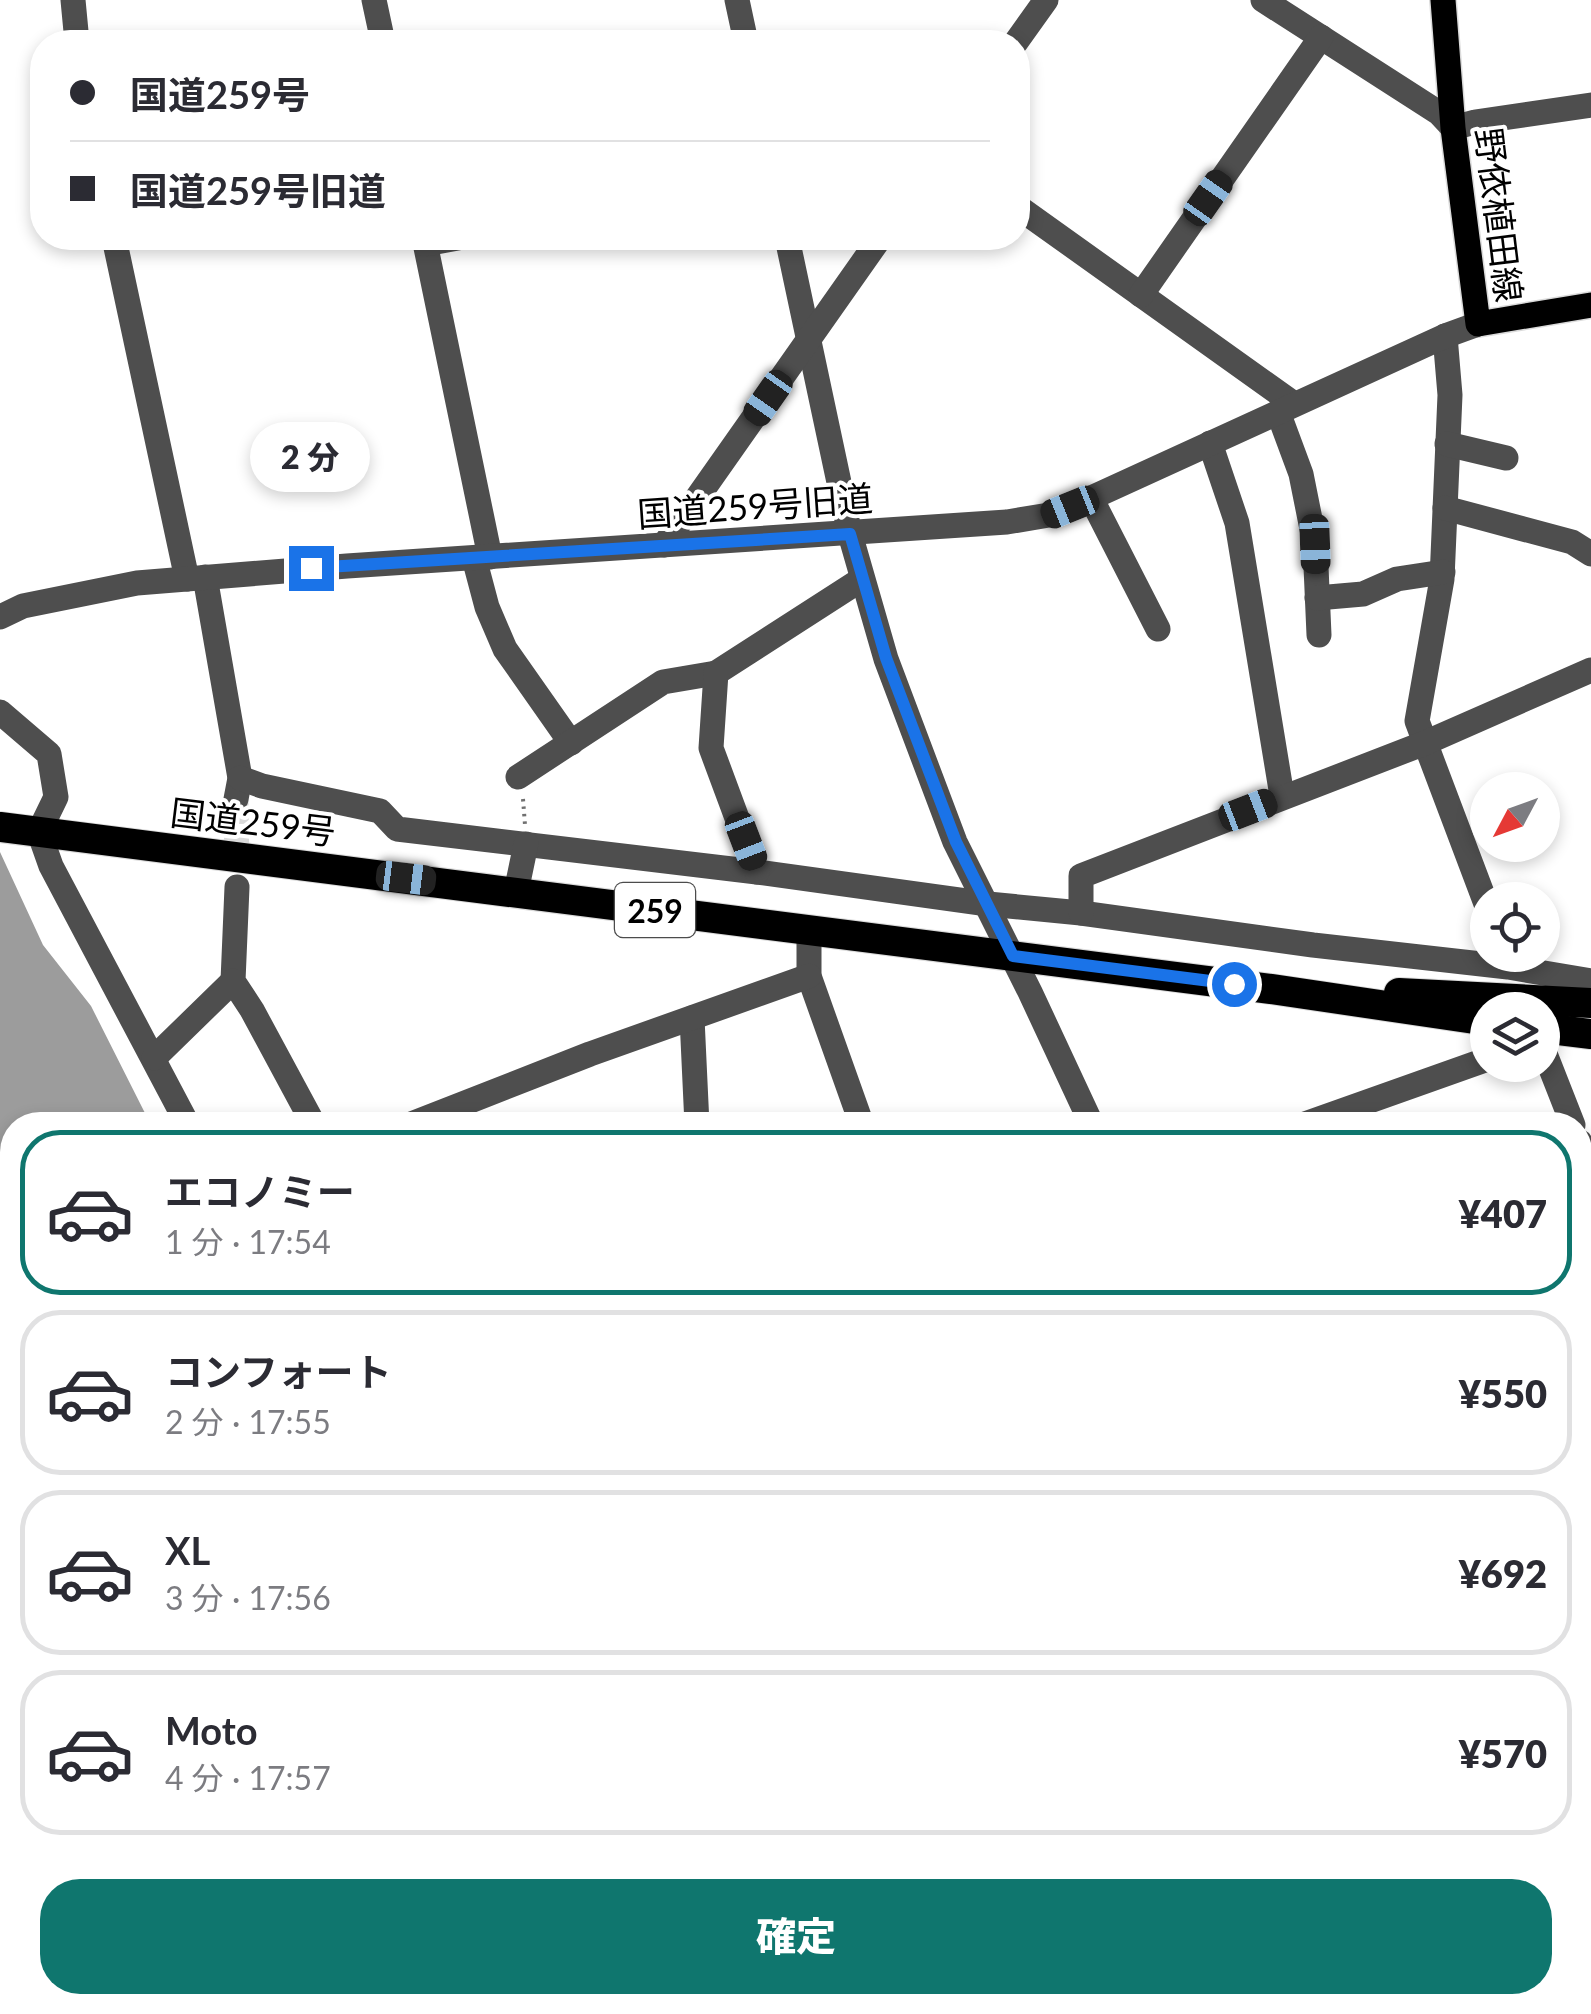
<!DOCTYPE html>
<html lang="ja">
<head>
<meta charset="utf-8">
<style>
  :root { --surface:#fff; --page:#f2f2f3; --text:#2b2b33; --muted:#7c7c81; --line:#e1e1e2; --accent:#0f766e }
  body { margin:0; font-family:Lato,"Noto Sans JP",sans-serif; background:var(--page); color:var(--text); height:100vh; display:flex; flex-direction:column; font-size:38px; white-space:nowrap }
  * { box-sizing:border-box; margin:0 }
  p { font-size:32px; color:var(--muted) }
  .icon { flex:none; width:55px; height:55px; fill:none; stroke:currentColor; stroke-width:2; stroke-linecap:round; stroke-linejoin:round }
  .map { position:relative; flex:1; overflow:hidden }
  .panel { position:absolute; left:0px; top:1112px; width:1592px; height:902px; display:flex; flex-direction:column; background:var(--surface); border-radius:40px 40px 0 0; box-shadow:0 5px 15px #0003 }
  .panel>* { flex:none }
  .guide { position:absolute; left:30px; top:30px; width:1000px; height:220px; border-radius:40px; box-shadow:0 5px 15px #0003; display:grid; align-content:center; height:220px; padding:0 40px; background:var(--surface) }
  .needle { width:65px; rotate:229deg }
  .buttons { position:absolute; left:1470px; top:772px; display:grid; gap:20px }
  .buttons a { display:grid; place-items:center; width:90px; height:90px; border-radius:50%; background:var(--surface); box-shadow:0 5px 15px #0003; font-size:50px }
  .end { position:absolute; width:45px; height:45px; margin:-22px; border:12px solid #1a73e8; background:#fff; box-shadow:0 0 0 5px #fff }
  .from { border-radius:50% }
  .bubble { position:absolute; height:70px; border-radius:35px; background:var(--surface); box-shadow:0 5px 15px #0003; font-size:32px; font-weight:800; line-height:70px; text-align:center }
  .car { position:absolute; width:30px; height:60px; margin:-30px -15px; border-radius:12px; box-shadow:0 0 8px 2px #0007; background:linear-gradient(#222 24%,#8ab4d8 0 40%,#222 0 76%,#8ab4d8 0 86%,#222 0) }
  .guide b { display:flex; align-items:center; gap:35px; height:95px; font-size:38px }
  .guide b+b { border-top:2px solid var(--line) }
  .guide i { width:25px; height:25px; background:var(--text) }
  ul { padding:18px 0 0; list-style:none }
  li { display:flex; align-items:center; gap:30px; height:165px; margin:0 20px 15px; padding:0 20px; border:5px solid var(--line); border-radius:40px }
  li div { flex:1 }
  li b { display:block; font-size:38px }
  li em { font-style:normal; font-weight:800 }
  li.active { border-color:var(--accent) }
  li>.icon { width:90px; height:90px; stroke-width:1.5 }
  .cta { display:flex; gap:20px; margin-top:auto; padding:20px 40px }
  .cta a { flex:1; height:115px; border-radius:40px; background:var(--accent); color:#fff; font-size:40px; font-weight:800; line-height:115px; text-align:center }
  .map>svg:first-child { display:block }
</style>
</head>
<body>
<div class="map">
<svg width="1591" height="2014" viewBox="0 0 1591 2014">
  <rect width="100%" height="100%" fill="#fff"/>
  <g fill="#9c9c9c">
    <polygon points="0,852 43,945 91,1006 151,1125 12,1125 12,1248 0,1223"/>
    <polygon points="253,2003 484,2003 487,2014 255,2014"/>
  </g>
  <g fill="none" stroke-linecap="round" stroke-linejoin="round">
    <polyline stroke="#d9d9d9" stroke-width="25" stroke-dasharray="25 12" stroke-linecap="butt" points="236,799 237,872"/>
    <defs>
      <polyline id="major" points="1443,0 1453,128 1478,324 1591,305"/>
      <g id="highway">
        <polyline points="0,827 1271,989 1488,1021"/>
        <polyline points="1399,993 1591,1003"/>
        <polyline points="1542,1028 1591,1034"/>
      </g>
    </defs>
    <use href="#major" stroke="#dbdbdb" stroke-width="28"/>
    <use href="#highway" stroke="#dbdbdb" stroke-width="32"/>
    <g stroke="#707070" stroke-width="4" stroke-dasharray="2.5 5" stroke-linecap="butt">
      <polyline points="523,799 525,825"/>
      <polyline points="0,1258 12,1279"/>
      <polyline points="0,1372 12,1404"/>
      <polyline points="0,1881 12,1878"/>
    </g>
    <g stroke="#4e4e4e" stroke-width="25">
      <polyline points="73,0 77,42"/>
      <polyline points="374,0 383,42"/>
      <polyline points="737,0 746,42"/>
      <polyline points="1263,0 1439,113 1453,128 1475,122 1591,105"/>
      <polyline points="1016,42 1046,0"/>
      <polyline points="1018,207 1294,404"/>
      <polyline points="114,238 187,579"/>
      <polyline points="424,238 490,557"/>
      <polyline points="787,238 850,534 886,659 955,842 1030,992 1092,1125"/>
      <polyline points="425,244 458,238"/>
      <polyline points="1141,295 1321,37"/>
      <polyline points="1445,336 1450,395 1442,579 1417,721 1488,909"/>
      <polyline points="1278,412 1301,474 1315,544 1319,635"/>
      <polyline points="1210,443 1237,523 1282,796"/>
      <polyline points="1447,444 1506,458"/>
      <polyline points="1091,498 1158,629"/>
      <polyline points="1445,508 1572,542 1591,554"/>
      <polyline points="664,545 880,238"/>
      <polyline points="474,558 487,607 505,649 571,743"/>
      <polyline points="205,577 240,778 236,799"/>
      <polyline points="1317,598 1363,594 1397,579 1443,572"/>
      <polyline points="0,617 23,606 137,583 347,566 1007,522 1049,515 1091,498 1445,336 1478,324"/>
      <polyline points="0,712 49,754 56,797 39,832 51,866 188,1125"/>
      <polyline points="518,777 663,682 716,673"/>
      <polyline points="240,778 262,786 380,811 397,829 757,872 988,904 1081,913 1313,945 1508,967 1591,981"/>
      <polyline points="757,872 711,748 716,673 862,579"/>
      <polyline points="237,887 233,981 252,1010 314,1125"/>
      <polyline points="516,892 526,844"/>
      <polyline points="1081,913 1081,876 1425,743 1591,670"/>
      <polyline points="809,929 809,976 862,1125"/>
      <polyline points="692,1018 697,1125"/>
      <polyline points="1542,1046 1573,1125"/>
      <polyline points="154,1058 233,981"/>
      <polyline points="409,1125 590,1054 809,976"/>
      <polyline points="1302,1125 1488,1059"/>
      <polyline points="1580,1142 1591,1171"/>
      <polyline points="1580,1253 1591,1250"/>
      <polyline points="1580,1577 1591,1570"/>
      <polyline points="1580,1965 1591,1958"/>
      <polyline points="237,2002 239,2014"/>
      <polyline points="522,2002 526,2014"/>
      <polyline points="1246,2002 1247,2014"/>
      <polyline points="938,2014 955,2002"/>
      <polyline points="1509,2014 1526,2002"/>
    </g>
    <use href="#major" stroke="#000" stroke-width="25"/>
    <use href="#highway" stroke="#000" stroke-width="30"/>
  </g>
  <g fill="none" stroke-linecap="round" stroke-linejoin="round">
    <polyline stroke="#1a73e8" stroke-width="12" points="311,568 850,534 886,658 956,842 1013,956 1234,984"/>
  </g>
  <g text-anchor="middle" dominant-baseline="central" stroke-width="8" stroke-linejoin="round" paint-order="stroke">
    <rect fill="#fff" stroke="#4c4c4c" stroke-width="2.5" x="615" y="883" width="80" height="54" rx="8"/>
    <g font-size="32" font-weight="bold" fill="#000">
      <text x="655" y="910">259</text>
    </g>
    <g font-size="35" fill="#000" stroke="#fff">
      <text transform="translate(1500 215) rotate(83)">野依植田線</text>
      <text transform="translate(755 505) rotate(-4)">国道259号旧道</text>
      <text transform="translate(253 821) rotate(7)">国道259号</text>
    </g>
  </g>
</svg>
<div class="buttons">
<a><svg class="needle" viewBox="-14 -14 28 28"><path d="M0-13l5 13h-10z" fill="#e53935"/><path d="M0 13l5-13h-10z" fill="#7c7c81"/></svg></a>
<a><svg class="icon" aria-label="locate" viewBox="0 0 24 24"><circle cx="12" cy="12" r="6"/><path d="M12 2v4M12 18v4M2 12h4M18 12h4"/></svg></a>
<a><svg class="icon" aria-label="layers" viewBox="0 0 24 24"><path d="M12 4l9 5-9 5-9-5zM3 14l9 5 9-5"/></svg></a>
</div>
<i class="end from" style="left:1234px;top:984px"></i>
<i class="end" style="left:311px;top:568px"></i>
<div class="bubble" style="left:250px;top:422px;width:120px">2 分</div>
<i class="car" style="left:1208px;top:198px;rotate:35deg"></i>
<i class="car" style="left:768px;top:398px;rotate:215deg"></i>
<i class="car" style="left:1070px;top:507px;rotate:248deg"></i>
<i class="car" style="left:1315px;top:544px;rotate:178deg"></i>
<i class="car" style="left:1248px;top:810px;rotate:69deg"></i>
<i class="car" style="left:746px;top:841px;rotate:159deg"></i>
<i class="car" style="left:406px;top:878px;rotate:97deg"></i>
<div class="guide">
<b><i class="from"></i>国道259号</b>
<b><i></i>国道259号旧道</b>
</div>
<section class="panel">
<ul>
<li class="active"><svg class="icon" aria-label="car" viewBox="0 0 24 24"><path d="M5 17H2v-5l4-1 3-4h7l3 4 3 1v5h-3M9 17h6M6 11h13"/><circle cx="7" cy="17" r="2"/><circle cx="17" cy="17" r="2"/></svg><div><b>エコノミー</b><p>1 分 · 17:54</p></div><em>¥407</em></li>
<li><svg class="icon" aria-label="car" viewBox="0 0 24 24"><path d="M5 17H2v-5l4-1 3-4h7l3 4 3 1v5h-3M9 17h6M6 11h13"/><circle cx="7" cy="17" r="2"/><circle cx="17" cy="17" r="2"/></svg><div><b>コンフォート</b><p>2 分 · 17:55</p></div><em>¥550</em></li>
<li><svg class="icon" aria-label="car" viewBox="0 0 24 24"><path d="M5 17H2v-5l4-1 3-4h7l3 4 3 1v5h-3M9 17h6M6 11h13"/><circle cx="7" cy="17" r="2"/><circle cx="17" cy="17" r="2"/></svg><div><b>XL</b><p>3 分 · 17:56</p></div><em>¥692</em></li>
<li><svg class="icon" aria-label="car" viewBox="0 0 24 24"><path d="M5 17H2v-5l4-1 3-4h7l3 4 3 1v5h-3M9 17h6M6 11h13"/><circle cx="7" cy="17" r="2"/><circle cx="17" cy="17" r="2"/></svg><div><b>Moto</b><p>4 分 · 17:57</p></div><em>¥570</em></li>
</ul>
<div class="cta"><a>確定</a></div>
</section>
</div>
</body>
</html>
